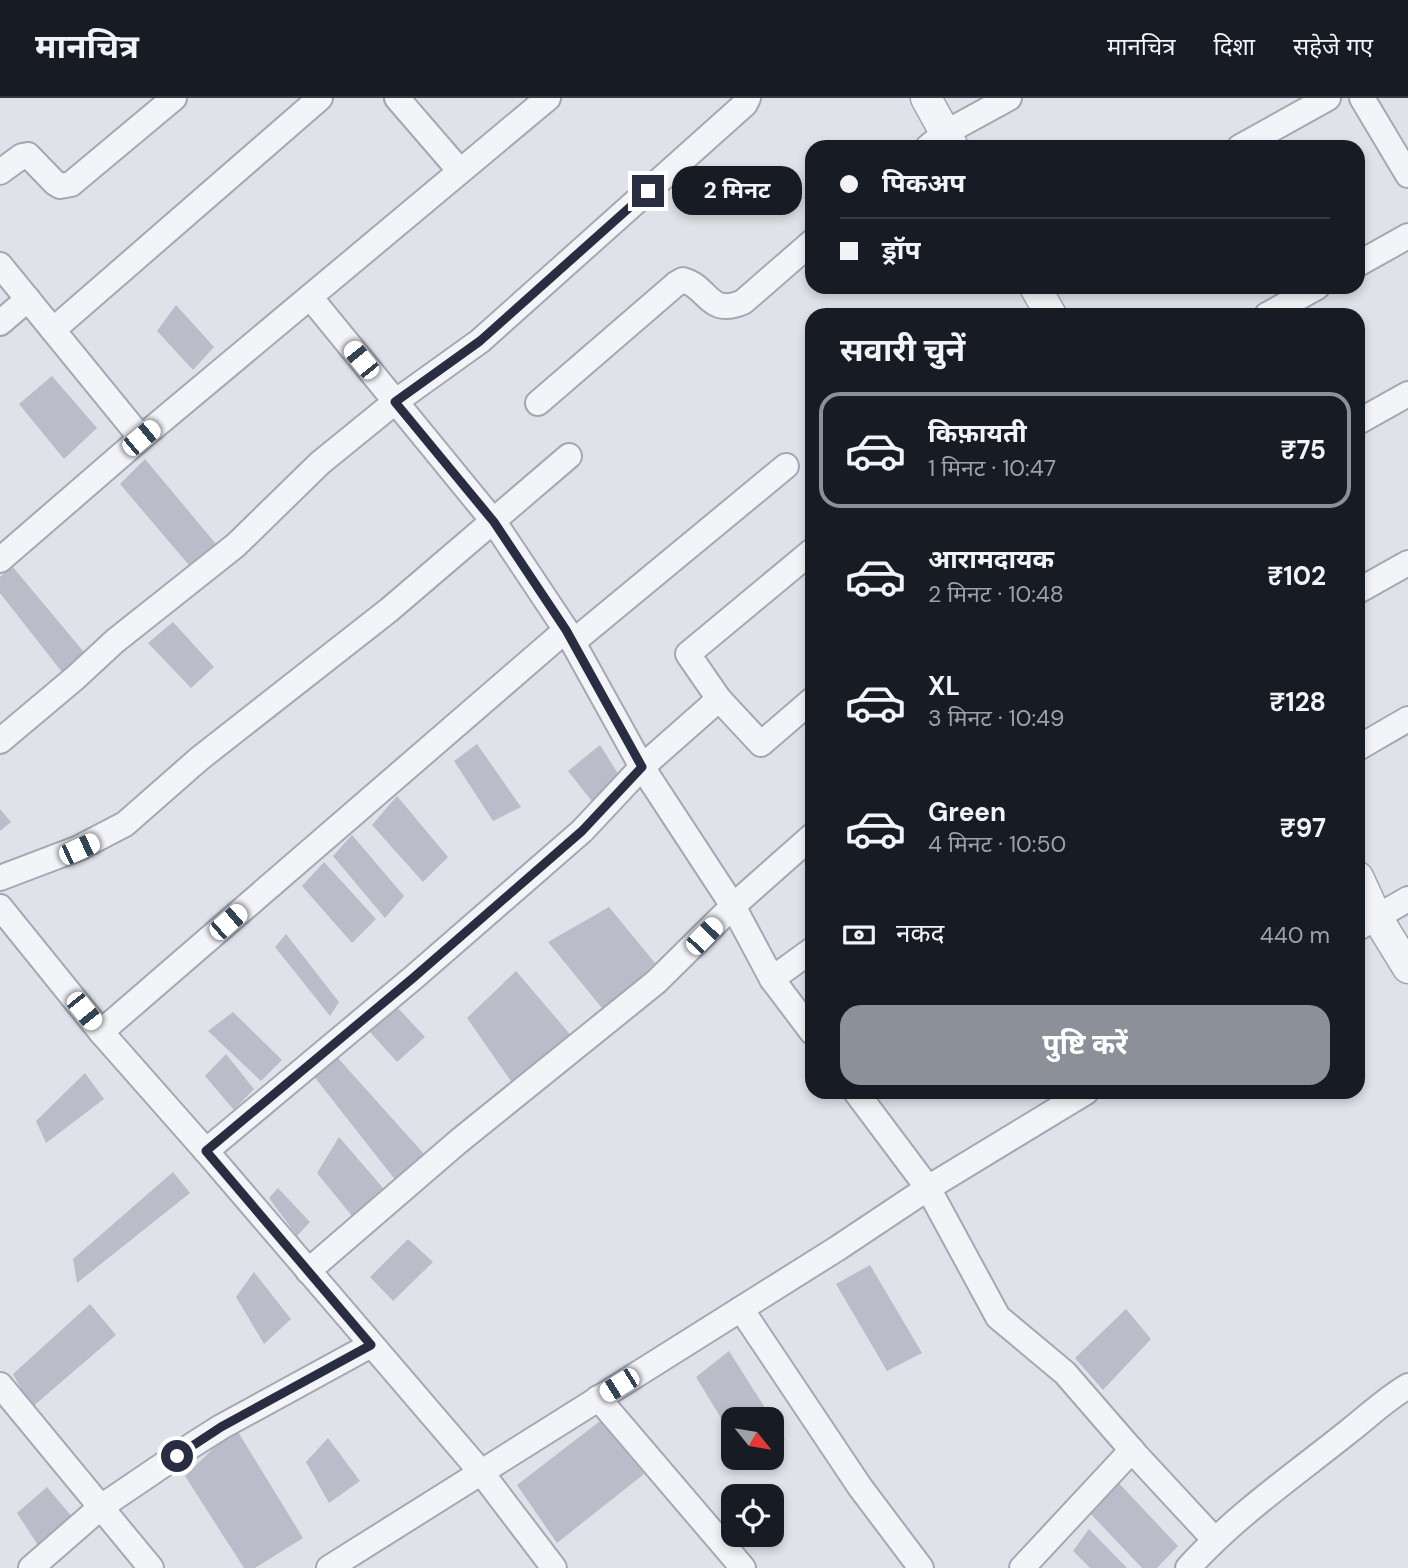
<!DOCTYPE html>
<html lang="hi">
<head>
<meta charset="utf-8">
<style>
  :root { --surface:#171b24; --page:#20242c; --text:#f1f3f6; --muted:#9ea1a6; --line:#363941; --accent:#8c9099 }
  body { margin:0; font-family:"DM Sans","Noto Sans Devanagari",sans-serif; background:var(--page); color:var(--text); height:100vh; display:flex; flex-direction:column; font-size:26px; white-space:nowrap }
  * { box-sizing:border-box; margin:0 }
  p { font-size:23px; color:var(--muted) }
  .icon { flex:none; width:38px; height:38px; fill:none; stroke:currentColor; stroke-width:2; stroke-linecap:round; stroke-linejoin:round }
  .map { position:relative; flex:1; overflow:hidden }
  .panel { position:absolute; left:805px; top:210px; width:560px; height:791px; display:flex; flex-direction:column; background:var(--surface); border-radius:21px; box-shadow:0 4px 10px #0003 }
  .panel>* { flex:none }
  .guide { position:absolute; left:805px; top:42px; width:560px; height:154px; border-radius:21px; box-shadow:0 4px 10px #0003; display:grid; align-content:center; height:154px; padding:0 35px; background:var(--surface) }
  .needle { width:46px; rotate:120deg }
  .fabs { position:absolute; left:721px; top:1309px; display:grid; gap:14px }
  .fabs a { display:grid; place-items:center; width:63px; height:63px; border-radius:14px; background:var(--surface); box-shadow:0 4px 10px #0003; font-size:35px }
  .end { position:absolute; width:32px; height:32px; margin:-16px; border:9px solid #282d41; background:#fff; box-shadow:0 0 0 4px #fff }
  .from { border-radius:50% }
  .bubble { position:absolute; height:49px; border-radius:21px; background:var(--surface); box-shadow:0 4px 10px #0003; font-size:23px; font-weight:700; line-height:49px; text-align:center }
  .car { position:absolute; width:21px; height:42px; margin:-21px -10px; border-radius:9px; box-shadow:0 0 5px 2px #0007; background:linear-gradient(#fff 24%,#345 0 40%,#fff 0 76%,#345 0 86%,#fff 0) }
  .guide b { display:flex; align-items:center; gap:24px; height:66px; font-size:26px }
  .guide b+b { border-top:2px solid var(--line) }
  .guide i { width:18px; height:18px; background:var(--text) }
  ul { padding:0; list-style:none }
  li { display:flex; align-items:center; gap:21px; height:116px; margin:0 14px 10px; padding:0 21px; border:4px solid transparent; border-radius:21px }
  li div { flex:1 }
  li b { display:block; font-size:26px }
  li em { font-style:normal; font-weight:700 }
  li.active { border-color:var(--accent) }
  li>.icon { width:63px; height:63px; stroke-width:1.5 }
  h2 { padding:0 35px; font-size:32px; line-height:84px }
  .pay { display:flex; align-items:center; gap:18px; height:77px; padding:0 35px; font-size:26px }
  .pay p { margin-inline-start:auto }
  .action { display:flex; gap:14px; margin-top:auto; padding:14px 35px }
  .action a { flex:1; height:80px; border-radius:21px; background:var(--accent); color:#fff; font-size:28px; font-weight:700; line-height:80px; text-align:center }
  header { display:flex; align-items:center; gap:42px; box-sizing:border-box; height:98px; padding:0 35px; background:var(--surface); border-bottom:2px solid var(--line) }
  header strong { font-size:33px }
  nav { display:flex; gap:38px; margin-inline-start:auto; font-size:24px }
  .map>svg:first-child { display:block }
</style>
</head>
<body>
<header>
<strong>मानचित्र</strong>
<nav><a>मानचित्र</a><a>दिशा</a><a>सहेजे गए</a></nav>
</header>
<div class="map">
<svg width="1408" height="1470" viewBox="0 0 1408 1470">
  <rect width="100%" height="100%" fill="#e0e2e9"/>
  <g fill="#babdc9">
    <polygon points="176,207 214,249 193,272 157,233"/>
    <polygon points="52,278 97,330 64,361 19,306"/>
    <polygon points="145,361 216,446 194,473 120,386"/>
    <polygon points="12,468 88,559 65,578 0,495 0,479"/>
    <polygon points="173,524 214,569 191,590 148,545"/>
    <polygon points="477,646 521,709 493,723 454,663"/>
    <polygon points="600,647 622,682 595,707 568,673"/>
    <polygon points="397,698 448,759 423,784 372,727"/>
    <polygon points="0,711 11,724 0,733"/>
    <polygon points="352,737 404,798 385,820 333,758"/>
    <polygon points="324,764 376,821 352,845 302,788"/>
    <polygon points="609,809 655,865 606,915 548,844"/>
    <polygon points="286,836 339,904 330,918 275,849"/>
    <polygon points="516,873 574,941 513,986 467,920"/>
    <polygon points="397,909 425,939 397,964 370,934"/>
    <polygon points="233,914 282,962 261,983 208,933"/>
    <polygon points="226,956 254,991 234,1012 205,978"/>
    <polygon points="337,959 425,1057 396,1083 313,977"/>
    <polygon points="85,975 104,1001 46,1045 36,1023"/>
    <polygon points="339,1039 383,1090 352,1118 317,1075"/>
    <polygon points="173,1074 190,1095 77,1185 73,1161"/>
    <polygon points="278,1090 310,1124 297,1138 269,1100"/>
    <polygon points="408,1141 433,1164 393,1203 370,1179"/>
    <polygon points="870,1167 922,1255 887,1273 836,1186"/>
    <polygon points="254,1174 291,1221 264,1246 236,1199"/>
    <polygon points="90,1206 116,1237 31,1310 13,1276"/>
    <polygon points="1126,1211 1151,1241 1103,1292 1075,1260"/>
    <polygon points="729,1253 772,1321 785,1342 772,1348 772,1321 733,1321 733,1340 696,1279"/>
    <polygon points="600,1323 644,1376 557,1445 517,1387"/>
    <polygon points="235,1329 303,1440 255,1470 244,1470 185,1378"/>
    <polygon points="328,1340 360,1383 329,1405 306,1364"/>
    <polygon points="1115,1381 1178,1448 1157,1470 1142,1470 1088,1413"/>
    <polygon points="47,1389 78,1426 43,1455 17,1415"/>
    <polygon points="1089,1431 1127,1470 1090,1470 1073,1453"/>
  </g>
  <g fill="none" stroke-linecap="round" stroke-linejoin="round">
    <defs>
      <g id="minor">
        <polyline points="397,0 460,73"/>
        <polyline points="1362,0 1408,77"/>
        <polyline points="928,49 945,35 1009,0"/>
        <polyline points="1240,49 1328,0"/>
        <polyline points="0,74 22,58 28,57 55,85 60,88 71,86 174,0"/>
        <polyline points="1358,166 1408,138"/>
        <polyline points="0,167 141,340"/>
        <polyline points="310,199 494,424 566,532 642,669 733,808 772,881 812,934"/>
        <polyline points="1267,217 1317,189"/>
        <polyline points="0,225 28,201"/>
        <polyline points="53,232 320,0"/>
        <path d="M538 305 676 186 683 182C709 189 708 219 743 204L812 144"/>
        <polyline points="1358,324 1408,296"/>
        <polyline points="812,453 688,556 719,601 761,646 812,602"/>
        <polyline points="0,462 141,340 548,0"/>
        <polyline points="1358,493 1408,465"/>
        <polyline points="573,544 786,368"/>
        <polyline points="0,643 75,580 115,543 236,447 320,365 395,304 480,243 745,6 748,0"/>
        <polyline points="1358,650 1408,621"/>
        <polyline points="0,780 79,750 125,726 199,661 389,512 569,358"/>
        <polyline points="0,809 101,934 206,1053 481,1374 554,1470"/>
        <polyline points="1358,830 1408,801"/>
        <polyline points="772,881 812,852"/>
        <polyline points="101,934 566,532"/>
        <polyline points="856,994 928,1090 998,1219 1065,1275 1137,1358 1214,1441"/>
        <polyline points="206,1053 413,880 582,733 642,669 719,601"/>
        <polyline points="308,1173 459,1043 656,884 733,808 812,738"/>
        <polyline points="741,1211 860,1389 921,1470"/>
        <polyline points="0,1287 151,1470"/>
        <polyline points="598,1300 743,1470"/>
        <polyline points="31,1470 101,1409 191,1348 221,1329 371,1247"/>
        <polyline points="329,1470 838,1150 928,1090 1086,994"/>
        <polyline points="1022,1470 1132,1352"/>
        <path d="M1188 1470C1235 1418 1293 1378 1348 1334 1370 1317 1383 1303 1408 1288"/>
      </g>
      <g id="tertiary">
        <polyline points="926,0 953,49"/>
        <polyline points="1035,189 1051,217"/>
        <polyline points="1358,779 1376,818 1408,870"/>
      </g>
    </defs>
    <use href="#minor" stroke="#a5a8b3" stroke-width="28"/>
    <use href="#tertiary" stroke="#a5a8b3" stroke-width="33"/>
    <use href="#minor" stroke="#f3f4f8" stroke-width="24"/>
    <use href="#tertiary" stroke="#f3f4f8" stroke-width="30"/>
  </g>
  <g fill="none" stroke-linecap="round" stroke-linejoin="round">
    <polyline stroke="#282d41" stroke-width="9" points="177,1358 221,1329 371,1247 206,1053 413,880 582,733 642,669 566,532 494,424 395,304 480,243 648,93"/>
  </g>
</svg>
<div class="fabs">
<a><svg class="needle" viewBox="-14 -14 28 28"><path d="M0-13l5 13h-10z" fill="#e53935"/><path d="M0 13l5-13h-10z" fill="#9ea1a6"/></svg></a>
<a><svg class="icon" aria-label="locate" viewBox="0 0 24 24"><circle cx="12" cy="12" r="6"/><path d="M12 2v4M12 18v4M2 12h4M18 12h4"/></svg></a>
</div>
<i class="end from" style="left:177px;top:1358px"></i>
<i class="end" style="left:648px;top:93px"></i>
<div class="bubble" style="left:672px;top:68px;width:130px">2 मिनट</div>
<i class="car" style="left:361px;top:262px;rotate:321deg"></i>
<i class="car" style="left:141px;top:340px;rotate:50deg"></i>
<i class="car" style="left:79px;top:751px;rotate:65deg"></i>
<i class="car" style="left:228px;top:824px;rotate:49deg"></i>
<i class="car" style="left:704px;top:838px;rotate:44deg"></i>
<i class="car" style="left:84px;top:913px;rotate:141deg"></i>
<i class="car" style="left:619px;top:1287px;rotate:238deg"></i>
<div class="guide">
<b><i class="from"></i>पिकअप</b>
<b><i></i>ड्रॉप</b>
</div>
<section class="panel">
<h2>सवारी चुनें</h2>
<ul>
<li class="active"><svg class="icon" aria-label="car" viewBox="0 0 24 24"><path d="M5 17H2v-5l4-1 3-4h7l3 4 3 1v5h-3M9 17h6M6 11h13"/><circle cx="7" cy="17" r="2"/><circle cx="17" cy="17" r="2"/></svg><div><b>किफ़ायती</b><p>1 मिनट · 10:47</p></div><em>₹75</em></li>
<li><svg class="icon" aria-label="car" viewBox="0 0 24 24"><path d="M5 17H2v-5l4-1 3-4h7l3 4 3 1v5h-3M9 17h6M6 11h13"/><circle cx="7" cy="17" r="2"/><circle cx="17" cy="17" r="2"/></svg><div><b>आरामदायक</b><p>2 मिनट · 10:48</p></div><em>₹102</em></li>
<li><svg class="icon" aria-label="car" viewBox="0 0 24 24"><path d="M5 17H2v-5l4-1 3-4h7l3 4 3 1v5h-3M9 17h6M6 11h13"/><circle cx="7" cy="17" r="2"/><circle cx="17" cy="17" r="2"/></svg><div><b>XL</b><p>3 मिनट · 10:49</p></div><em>₹128</em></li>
<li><svg class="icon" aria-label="car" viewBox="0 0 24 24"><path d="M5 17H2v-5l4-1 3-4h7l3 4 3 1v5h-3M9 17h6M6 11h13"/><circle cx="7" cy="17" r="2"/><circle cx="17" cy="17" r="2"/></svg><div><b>Green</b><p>4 मिनट · 10:50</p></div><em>₹97</em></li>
</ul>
<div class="pay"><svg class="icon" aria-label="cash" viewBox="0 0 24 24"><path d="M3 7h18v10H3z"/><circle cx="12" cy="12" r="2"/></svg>नकद<p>440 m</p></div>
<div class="action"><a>पुष्टि करें</a></div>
</section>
</div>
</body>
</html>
